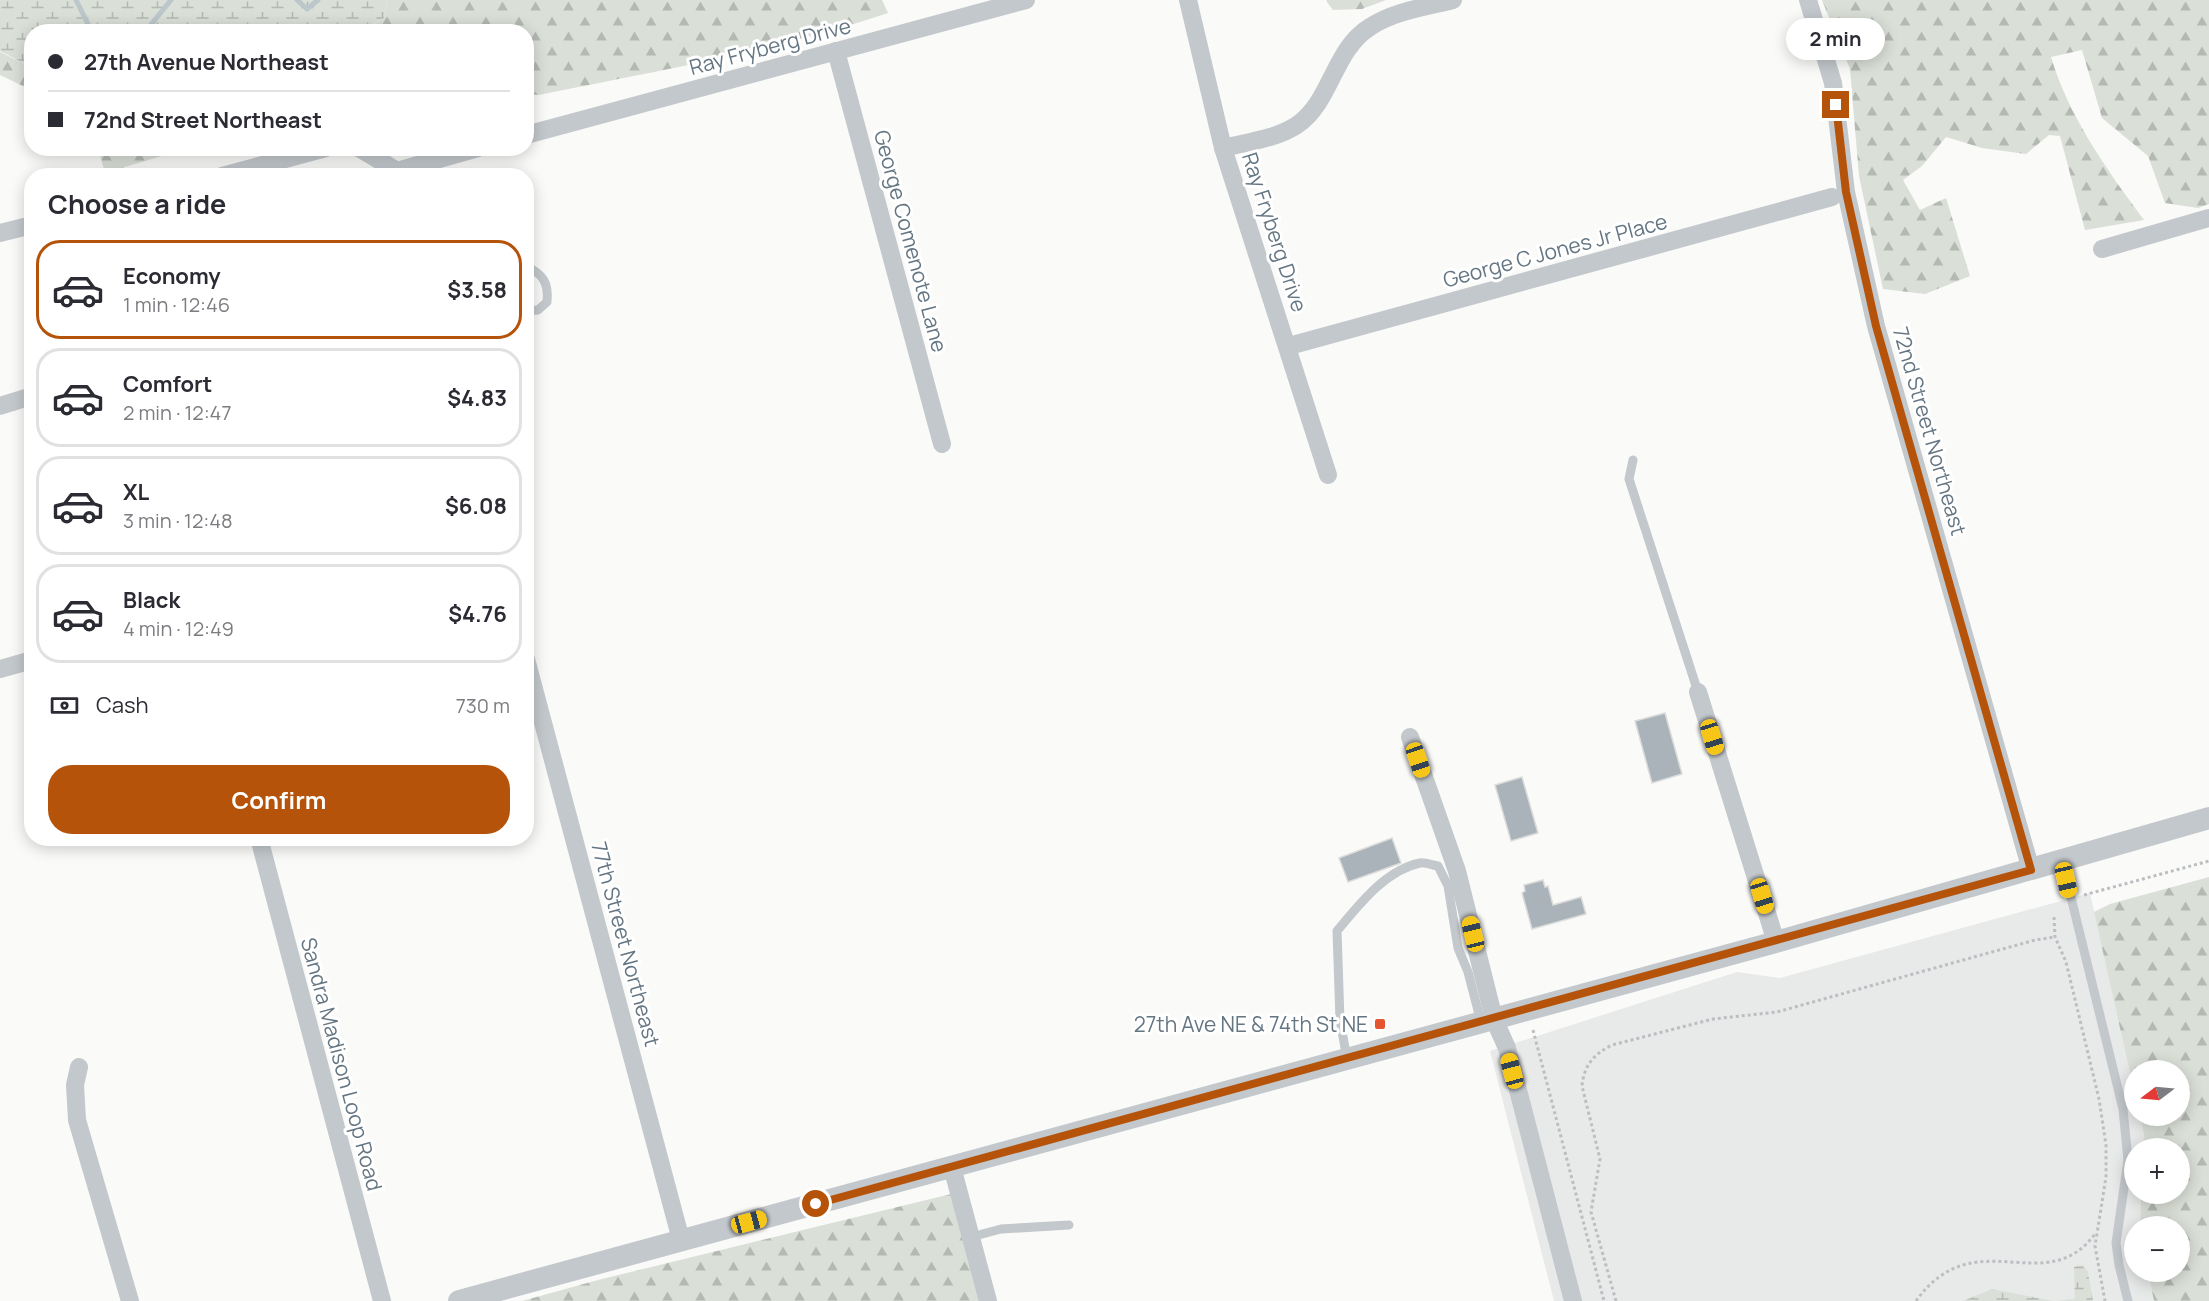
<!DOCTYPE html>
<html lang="en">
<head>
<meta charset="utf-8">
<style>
  :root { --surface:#fff; --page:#f7f7f7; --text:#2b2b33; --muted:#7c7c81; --line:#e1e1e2; --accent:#b45309 }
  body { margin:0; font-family:Manrope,sans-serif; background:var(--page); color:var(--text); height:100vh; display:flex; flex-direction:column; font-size:22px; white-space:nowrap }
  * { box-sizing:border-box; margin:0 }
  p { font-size:20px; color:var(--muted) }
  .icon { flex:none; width:33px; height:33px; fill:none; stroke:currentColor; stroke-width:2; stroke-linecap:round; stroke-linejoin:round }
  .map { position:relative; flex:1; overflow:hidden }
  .panel { position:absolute; left:24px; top:168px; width:510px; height:678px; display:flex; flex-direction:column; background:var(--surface); border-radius:24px; box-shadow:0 3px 15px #0003 }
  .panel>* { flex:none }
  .banner { position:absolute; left:24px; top:24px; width:510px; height:132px; border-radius:24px; box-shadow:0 3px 15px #0003; display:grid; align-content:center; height:132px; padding:0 24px; background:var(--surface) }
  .needle { width:39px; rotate:254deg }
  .buttons { position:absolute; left:2124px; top:1060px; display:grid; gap:12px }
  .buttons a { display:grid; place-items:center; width:66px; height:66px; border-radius:50%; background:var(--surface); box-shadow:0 3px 15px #0003; font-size:30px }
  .end { position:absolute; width:27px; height:27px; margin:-14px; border:8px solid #b45309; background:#fff; box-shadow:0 0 0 3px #fff }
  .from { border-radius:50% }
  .bubble { position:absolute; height:42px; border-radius:21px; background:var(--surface); box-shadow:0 3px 15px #0003; font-size:20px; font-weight:700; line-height:42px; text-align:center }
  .car { position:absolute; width:18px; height:36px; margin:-18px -9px; border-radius:8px; box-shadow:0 0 4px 2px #0007; background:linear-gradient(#f5c518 24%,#345 0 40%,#f5c518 0 76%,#345 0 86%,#f5c518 0) }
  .banner b { display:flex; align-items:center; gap:21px; height:57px; font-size:22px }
  .banner b+b { border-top:2px solid var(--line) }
  .banner i { width:15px; height:15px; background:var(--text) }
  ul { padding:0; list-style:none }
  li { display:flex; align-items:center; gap:18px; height:99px; margin:0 12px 9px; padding:0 12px; border:3px solid var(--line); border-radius:24px }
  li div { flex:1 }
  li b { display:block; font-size:22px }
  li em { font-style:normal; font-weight:700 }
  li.active { border-color:var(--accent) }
  li>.icon { width:54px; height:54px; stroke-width:1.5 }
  h2 { padding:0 24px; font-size:27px; line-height:72px }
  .pay { display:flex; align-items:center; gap:15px; height:66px; padding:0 24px; font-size:22px }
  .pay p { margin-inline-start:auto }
  .primary-button { display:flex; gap:12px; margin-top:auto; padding:12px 24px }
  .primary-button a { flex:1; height:69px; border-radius:24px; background:var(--accent); color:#fff; font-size:24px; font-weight:700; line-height:69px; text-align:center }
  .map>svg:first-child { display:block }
</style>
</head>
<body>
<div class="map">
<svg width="2209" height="1301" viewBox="0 0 2209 1301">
  <defs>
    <pattern id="forest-firs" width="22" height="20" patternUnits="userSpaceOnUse" patternTransform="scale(1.5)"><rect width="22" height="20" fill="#dadfd7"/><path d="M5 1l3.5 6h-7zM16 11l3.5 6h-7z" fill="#b4b9b4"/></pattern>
    <pattern id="wetland-marsh" width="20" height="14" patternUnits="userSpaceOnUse" patternTransform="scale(1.5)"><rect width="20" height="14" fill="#dadfd7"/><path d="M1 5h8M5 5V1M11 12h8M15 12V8" fill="none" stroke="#b4b9b4"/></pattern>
  </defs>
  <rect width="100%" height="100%" fill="#fafaf8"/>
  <polygon fill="#e8e9e9" points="2090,893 2134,1091 2134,1116 2140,1116 2144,1135 2144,1149 2134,1149 2134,1194 2141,1194 2140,1227 2134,1227 2134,1272 2148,1272 2154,1301 1554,1301 1490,1051 1737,972 1780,978"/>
  <g fill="url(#forest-firs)">
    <path d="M388 0H882L888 13C775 51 656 71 539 95L527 94 526 32H359L384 18Z"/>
    <polygon points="1326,0 1386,0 1362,9 1333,10"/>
    <path d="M1822 0H2209V204L2198 208 2165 203 2148 156 2102 118 2082 50 2051 57C2069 117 2107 170 2144 220L2085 230 2060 136 2049 135 2026 154 1982 148 1946 137 1922 166 1903 180 1920 210 1946 198 1970 276 1925 294 1883 289 1859 176 1850 69Z"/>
    <polygon points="0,52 31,67 31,90 0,75"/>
    <polygon points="98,148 185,148 185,149 105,173"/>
    <polygon points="2209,877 2209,1301 2154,1301 2148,1272 2180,1272 2180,1227 2140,1227 2141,1194 2180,1194 2180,1149 2144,1149 2144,1135 2140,1116 2180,1116 2180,1071 2134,1071 2134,1091 2094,912 2110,904"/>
    <polygon points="951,1194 981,1301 522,1301 598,1280"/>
  </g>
  <g fill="url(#wetland-marsh)">
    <polygon points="0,0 388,0 384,18 359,31 32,32 31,67 0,51"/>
    <polygon points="2083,1265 2088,1272 2093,1301 2056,1301 2075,1299 2074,1267"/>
    <polygon points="1992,1289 2053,1301 1963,1301"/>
  </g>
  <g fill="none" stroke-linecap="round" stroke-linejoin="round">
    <g stroke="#bbc7cb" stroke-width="5">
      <polyline points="76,0 92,32"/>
      <polyline points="297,0 307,9 318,0"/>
      <polyline points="145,32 171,0"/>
    </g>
  </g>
  <g fill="#aab3b9" stroke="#dcdcda" stroke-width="1.5">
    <polygon points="1665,713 1682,774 1652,783 1635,721"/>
    <polygon points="1522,777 1538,833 1511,841 1495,785"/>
    <polygon points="1392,838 1401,863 1348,882 1339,858"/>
    <polygon points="1543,880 1545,887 1548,886 1553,905 1581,897 1586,914 1532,929 1522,893 1525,891 1524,885"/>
  </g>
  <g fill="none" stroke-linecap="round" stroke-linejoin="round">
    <g stroke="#bbbfc2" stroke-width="3" stroke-dasharray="3 3" stroke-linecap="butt">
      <polyline points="2084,895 2209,861"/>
      <polyline points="2054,917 2055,937 2066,962 2099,1099 2106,1145 2106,1177 2095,1246 2105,1301"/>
      <polyline points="1533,1030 1604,1301"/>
      <path d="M1616 1301 1591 1212 1600 1159 1582 1086C1584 1065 1594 1054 1612 1045L1713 1019 1777 1012 2035 940 2055 937"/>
      <path d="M1916 1301C1975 1219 2045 1301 2095 1234"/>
    </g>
    <g stroke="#c3c8cc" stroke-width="9">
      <path d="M526 266C543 274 549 283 547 302L538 310 526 311"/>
      <polyline points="1633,460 1629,479 1698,692"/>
      <polyline points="2062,861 2123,1109 2128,1160 2116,1243 2119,1265 2128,1301"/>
      <path d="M1347 1059 1340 1020 1337 931C1358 906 1385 870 1420 863 1425 862 1432 865 1438 866L1448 886 1458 948 1468 972 1481 1022"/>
      <polyline points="971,1237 1001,1229 1069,1225"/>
    </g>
    <g stroke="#c3c8cc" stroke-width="18">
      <polyline points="1188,0 1223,148 1328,475"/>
      <polyline points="1808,0 1833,83 1846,192 1876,326 2031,870"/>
      <polyline points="836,51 942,444"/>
      <polyline points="526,135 1026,0"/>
      <polyline points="359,148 397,171"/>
      <path d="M1223 148C1247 142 1276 139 1297 125 1332 101 1333 50 1370 27 1394 11 1426 7 1453 0"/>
      <polyline points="397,171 478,148"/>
      <polyline points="222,176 326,148"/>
      <polyline points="0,233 32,225"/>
      <polyline points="2102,249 2209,218"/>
      <polyline points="1289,346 1832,197"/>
      <polyline points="0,406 32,396"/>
      <polyline points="526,659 681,1240"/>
      <polyline points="0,669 32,660"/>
      <polyline points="1698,692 1776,942"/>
      <polyline points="1410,737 1457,871 1494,1019 1507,1048 1573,1301"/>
      <polyline points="259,838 382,1301"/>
      <polyline points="79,1067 75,1085 77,1120 130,1301"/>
      <polyline points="952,1167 988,1301"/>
    </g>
    <polyline stroke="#c3c8cc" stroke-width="22" points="459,1301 1776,942 2209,818"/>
  </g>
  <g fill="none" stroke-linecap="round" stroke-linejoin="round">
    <polyline stroke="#b45309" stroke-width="8" points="816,1204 2031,870 1876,326 1846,192 1836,105"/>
  </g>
  <rect fill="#e4572e" stroke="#fff" stroke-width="2" x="1374" y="1018" width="12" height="12" rx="3"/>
  <g text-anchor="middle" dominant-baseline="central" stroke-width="6" stroke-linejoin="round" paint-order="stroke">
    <g font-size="21" fill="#657683" stroke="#fff">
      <text transform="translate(770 46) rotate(-15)">Ray Fryberg Drive</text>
      <text transform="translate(1275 232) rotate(72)">Ray Fryberg Drive</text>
      <text transform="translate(911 241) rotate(75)">George Comenote Lane</text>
      <text transform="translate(1555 250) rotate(-15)">George C Jones Jr Place</text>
      <text transform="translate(1930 431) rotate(74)">72nd Street Northeast</text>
      <text transform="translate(626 944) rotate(75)">77th Street Northeast</text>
      <text transform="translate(342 1064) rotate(75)">Sandra Madison Loop Road</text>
    </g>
    <g font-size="21" fill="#657683" stroke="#fff" text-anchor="end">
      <text x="1368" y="1024">27th Ave NE &amp; 74th St NE</text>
    </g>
  </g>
</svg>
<div class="buttons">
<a><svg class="needle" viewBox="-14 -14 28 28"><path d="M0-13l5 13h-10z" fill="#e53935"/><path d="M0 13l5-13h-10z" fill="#7c7c81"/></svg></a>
<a>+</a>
<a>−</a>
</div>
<i class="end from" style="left:816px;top:1204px"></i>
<i class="end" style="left:1836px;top:105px"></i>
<div class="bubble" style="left:1786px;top:18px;width:99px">2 min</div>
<i class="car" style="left:1712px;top:737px;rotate:163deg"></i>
<i class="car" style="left:1418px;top:760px;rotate:161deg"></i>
<i class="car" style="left:2066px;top:880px;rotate:167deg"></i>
<i class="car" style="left:1762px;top:896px;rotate:163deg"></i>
<i class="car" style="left:1473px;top:934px;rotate:346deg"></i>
<i class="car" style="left:1512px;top:1071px;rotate:345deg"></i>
<i class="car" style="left:749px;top:1222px;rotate:75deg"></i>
<div class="banner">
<b><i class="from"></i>27th Avenue Northeast</b>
<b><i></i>72nd Street Northeast</b>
</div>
<section class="panel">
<h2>Choose a ride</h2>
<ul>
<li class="active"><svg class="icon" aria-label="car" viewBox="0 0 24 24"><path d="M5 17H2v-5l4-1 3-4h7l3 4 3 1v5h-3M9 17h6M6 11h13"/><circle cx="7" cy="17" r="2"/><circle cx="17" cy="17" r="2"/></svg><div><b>Economy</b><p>1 min · 12:46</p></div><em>$3.58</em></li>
<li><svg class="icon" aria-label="car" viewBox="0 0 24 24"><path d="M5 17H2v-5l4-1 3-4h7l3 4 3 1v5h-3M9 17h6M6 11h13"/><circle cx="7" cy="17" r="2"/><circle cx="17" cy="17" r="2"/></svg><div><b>Comfort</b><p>2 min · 12:47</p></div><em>$4.83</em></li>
<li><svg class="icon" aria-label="car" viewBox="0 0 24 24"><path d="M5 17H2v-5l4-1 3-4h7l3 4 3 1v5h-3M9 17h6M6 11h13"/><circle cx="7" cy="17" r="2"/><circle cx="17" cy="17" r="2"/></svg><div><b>XL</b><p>3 min · 12:48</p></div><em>$6.08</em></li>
<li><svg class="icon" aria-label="car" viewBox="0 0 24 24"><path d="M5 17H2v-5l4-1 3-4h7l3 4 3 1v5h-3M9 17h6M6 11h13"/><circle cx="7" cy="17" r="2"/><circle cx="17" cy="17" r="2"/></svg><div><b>Black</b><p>4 min · 12:49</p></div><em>$4.76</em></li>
</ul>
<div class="pay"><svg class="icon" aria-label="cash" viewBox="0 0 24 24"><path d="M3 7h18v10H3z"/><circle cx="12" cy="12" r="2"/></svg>Cash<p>730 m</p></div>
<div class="primary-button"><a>Confirm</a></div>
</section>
</div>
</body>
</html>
